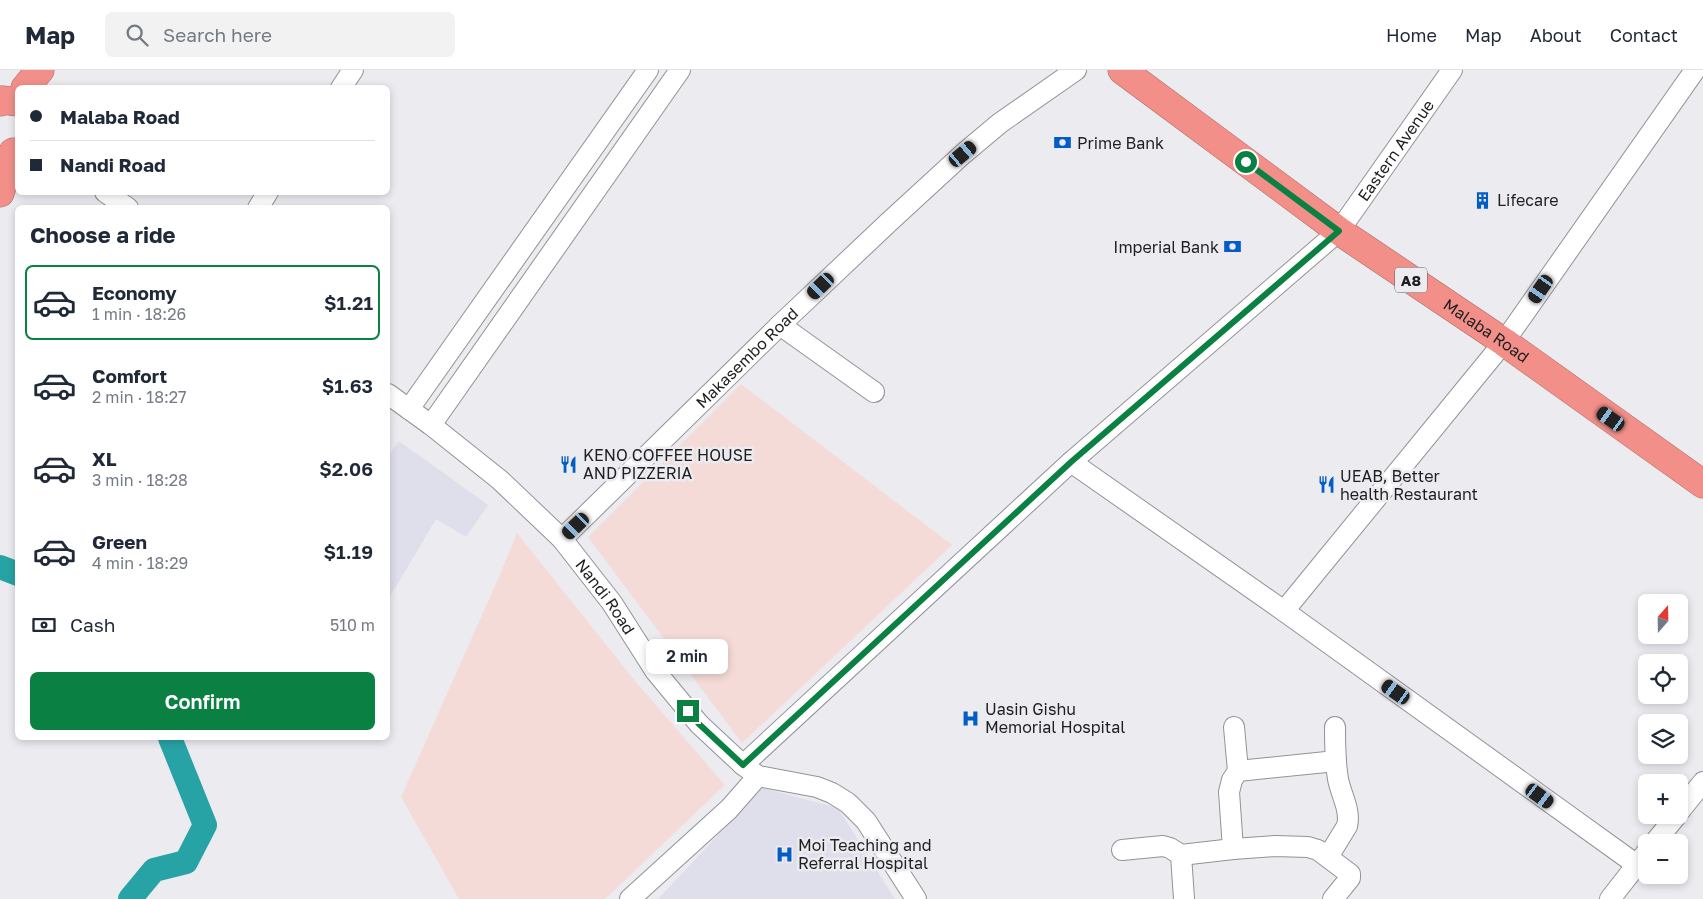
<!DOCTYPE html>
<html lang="en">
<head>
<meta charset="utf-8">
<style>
  :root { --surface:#fff; --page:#f2f2f3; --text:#1f2937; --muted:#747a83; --line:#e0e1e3; --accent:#0b8043 }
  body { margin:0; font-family:"Golos Text",sans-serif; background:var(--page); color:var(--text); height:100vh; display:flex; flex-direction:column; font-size:19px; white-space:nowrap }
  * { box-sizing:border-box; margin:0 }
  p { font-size:16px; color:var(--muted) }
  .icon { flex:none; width:28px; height:28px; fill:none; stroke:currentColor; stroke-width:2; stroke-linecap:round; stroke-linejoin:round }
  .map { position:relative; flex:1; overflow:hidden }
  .drawer { position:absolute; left:15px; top:135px; width:375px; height:535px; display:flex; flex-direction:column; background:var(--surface); border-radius:8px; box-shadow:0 2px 8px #0003 }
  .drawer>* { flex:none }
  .top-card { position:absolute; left:15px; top:15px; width:375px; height:110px; border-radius:8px; box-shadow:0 2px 8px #0003; display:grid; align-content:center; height:110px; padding:0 15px; background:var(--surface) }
  .needle { width:32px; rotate:20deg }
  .tools { position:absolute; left:1638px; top:524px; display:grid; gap:10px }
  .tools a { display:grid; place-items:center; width:50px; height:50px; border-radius:8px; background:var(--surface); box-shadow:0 2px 8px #0003; font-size:25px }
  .end { position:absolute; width:22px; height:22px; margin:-11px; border:6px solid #0b8043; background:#fff; box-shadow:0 0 0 2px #fff }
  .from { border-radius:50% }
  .bubble { position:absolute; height:35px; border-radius:8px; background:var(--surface); box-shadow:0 2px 8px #0003; font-size:16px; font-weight:600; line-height:35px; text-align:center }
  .car { position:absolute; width:15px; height:30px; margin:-15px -8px; border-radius:6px; box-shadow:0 0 4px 1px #0007; background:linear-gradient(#222 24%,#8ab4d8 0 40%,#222 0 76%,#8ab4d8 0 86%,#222 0) }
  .top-card b { display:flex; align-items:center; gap:18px; height:48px; font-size:19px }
  .top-card b+b { border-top:1px solid var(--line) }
  .top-card i { width:12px; height:12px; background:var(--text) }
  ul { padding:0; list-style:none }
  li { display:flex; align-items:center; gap:15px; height:75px; margin:0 10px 8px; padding:0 5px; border:2px solid transparent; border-radius:8px }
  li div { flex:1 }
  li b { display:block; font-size:19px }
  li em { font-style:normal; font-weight:600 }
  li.current { border-color:var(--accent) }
  li>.icon { width:45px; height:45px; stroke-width:1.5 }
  h2 { padding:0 15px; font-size:22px; line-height:60px }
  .pay { display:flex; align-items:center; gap:12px; height:55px; padding:0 15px; font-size:19px }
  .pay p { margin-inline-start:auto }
  .primary-button { display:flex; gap:10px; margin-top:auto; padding:10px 15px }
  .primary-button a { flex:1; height:58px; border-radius:8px; background:var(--accent); color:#fff; font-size:20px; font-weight:600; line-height:58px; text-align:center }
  header { display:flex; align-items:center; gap:30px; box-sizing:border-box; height:70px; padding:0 25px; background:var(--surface); border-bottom:1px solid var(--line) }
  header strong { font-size:24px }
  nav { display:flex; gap:28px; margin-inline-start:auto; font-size:18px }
  .search { width:350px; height:45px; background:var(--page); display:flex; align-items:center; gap:12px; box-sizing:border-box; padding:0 18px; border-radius:8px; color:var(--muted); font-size:19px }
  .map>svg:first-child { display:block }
</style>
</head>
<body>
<header>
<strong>Map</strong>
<div class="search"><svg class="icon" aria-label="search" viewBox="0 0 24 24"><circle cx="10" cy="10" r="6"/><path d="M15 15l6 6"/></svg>Search here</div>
<nav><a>Home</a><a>Map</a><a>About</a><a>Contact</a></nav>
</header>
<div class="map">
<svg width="1703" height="829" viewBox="0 0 1703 829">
  <rect width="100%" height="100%" fill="#ebebf0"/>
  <g fill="#dfdeeb">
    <polygon points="399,371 488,435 466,467 436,449 388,530 388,387"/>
    <polygon points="762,718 838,738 895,829 658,829"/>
  </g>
  <g fill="#f5dbd7">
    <polygon points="741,314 952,475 742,673 588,467"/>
    <polygon points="517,463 635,611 725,715 605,829 459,829 401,727 499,507"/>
  </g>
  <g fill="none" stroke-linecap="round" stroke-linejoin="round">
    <g stroke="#27a3a5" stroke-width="24">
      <polyline points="0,497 18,504"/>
      <polyline points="130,829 154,800 186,792 205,755 170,668"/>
    </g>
    <defs>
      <g id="minor">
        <polyline points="341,18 353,0"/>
        <polyline points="105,122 128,138"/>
        <polyline points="258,138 268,122"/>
        <polyline points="780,255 874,322"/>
        <path id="s1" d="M388 324 431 355 500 410 562 469 612 533 656 602 699 654 743 695 758 706 817 717 832 723 848 733 866 751 916 829"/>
        <polyline points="409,339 648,0"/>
        <polyline points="431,355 680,0"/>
        <polyline points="1071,392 1284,541 1637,795"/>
        <path id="s2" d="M562 469 780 255 889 152 963 84 1000 53 1076 0"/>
        <polyline points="1284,541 1504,272 1695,0"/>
        <polyline points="1234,657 1238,701"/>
        <path id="s3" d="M743 695 1071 392 1339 161 1452 0"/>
        <polyline points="1679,742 1703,712"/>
        <polyline points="1655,772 1677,745"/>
        <polyline points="1233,779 1229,722 1232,710 1238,701 1336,691"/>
        <polyline points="1122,780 1163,776 1170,778 1181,785 1233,779 1275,776 1308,777 1318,780 1350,804 1350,808 1333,829"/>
        <polyline points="1181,785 1184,829"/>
        <path d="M1328 787 1347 756C1351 740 1341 725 1338 709 1335 692 1335 674 1335 657"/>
        <polyline points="630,829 729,739 758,706"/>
        <polyline points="1610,829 1646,783"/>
      </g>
      <g id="highway">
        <path id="s4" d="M1122 0 1339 161 1504 272 1703 414"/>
        <polyline points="25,18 40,0"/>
        <polyline points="0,32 2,30 18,32"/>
        <polyline points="0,123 13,82"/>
      </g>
    </defs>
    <use href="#minor" stroke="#929297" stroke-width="22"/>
    <use href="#highway" stroke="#a86865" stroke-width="29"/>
    <use href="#minor" stroke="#fff" stroke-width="20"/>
    <use href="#highway" stroke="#f28f89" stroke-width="28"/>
  </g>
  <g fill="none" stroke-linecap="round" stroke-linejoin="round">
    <polyline stroke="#0b8043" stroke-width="6" points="688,641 699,654 743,695 1071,392 1339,161 1246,92"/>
  </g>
  <defs>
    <symbol id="bank-bare" viewBox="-9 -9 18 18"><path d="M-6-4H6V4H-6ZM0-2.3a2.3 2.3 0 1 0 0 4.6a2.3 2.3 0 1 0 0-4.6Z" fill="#035dc6" stroke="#ebebf0" stroke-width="2.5" paint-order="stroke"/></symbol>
    <symbol id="building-bare" viewBox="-9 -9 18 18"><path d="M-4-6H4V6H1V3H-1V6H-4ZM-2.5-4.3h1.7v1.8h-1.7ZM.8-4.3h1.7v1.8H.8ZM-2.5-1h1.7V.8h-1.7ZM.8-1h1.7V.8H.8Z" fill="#035dc6" stroke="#ebebf0" stroke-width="2.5" paint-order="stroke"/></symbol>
    <symbol id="restaurant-bare" viewBox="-9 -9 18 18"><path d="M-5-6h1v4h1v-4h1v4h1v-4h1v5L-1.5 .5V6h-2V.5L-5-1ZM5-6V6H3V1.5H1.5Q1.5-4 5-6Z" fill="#035dc6" stroke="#ebebf0" stroke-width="2.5" paint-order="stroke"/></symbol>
    <symbol id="hospital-bare" viewBox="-9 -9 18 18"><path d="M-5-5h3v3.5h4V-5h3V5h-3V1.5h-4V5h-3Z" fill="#035dc6" stroke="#ebebf0" stroke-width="2.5" paint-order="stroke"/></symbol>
  </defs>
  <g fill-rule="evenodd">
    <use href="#bank-bare" x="1050" y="60" width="25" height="25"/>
    <use href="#building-bare" x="1470" y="118" width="25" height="25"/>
    <use href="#bank-bare" x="1220" y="164" width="25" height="25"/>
    <use href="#restaurant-bare" x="556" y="382" width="25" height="25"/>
    <use href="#restaurant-bare" x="1314" y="402" width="25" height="25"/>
    <use href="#hospital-bare" x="958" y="636" width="25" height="25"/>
    <use href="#hospital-bare" x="772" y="772" width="25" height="25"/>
  </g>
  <g text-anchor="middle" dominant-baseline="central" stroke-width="5" stroke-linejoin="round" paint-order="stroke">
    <rect fill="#ebebf0" stroke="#5c5c5f" stroke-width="1" x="1395" y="197.5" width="32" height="25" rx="4"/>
    <g font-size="15" font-weight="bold" fill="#1f1f21">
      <text x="1411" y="210">A8</text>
    </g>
    <g font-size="16" fill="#1f1f21" stroke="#ebebf0" text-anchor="start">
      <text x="1077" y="73">Prime Bank</text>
      <text x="1497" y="130">Lifecare</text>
      <text x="1219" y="177" text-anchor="end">Imperial Bank</text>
      <text x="583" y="385">KENO COFFEE HOUSE<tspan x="583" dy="18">AND PIZZERIA</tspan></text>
      <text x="1340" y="406">UEAB, Better<tspan x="1340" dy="18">health Restaurant</tspan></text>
      <text x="985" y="639">Uasin Gishu<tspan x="985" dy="18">Memorial Hospital</tspan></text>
      <text x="798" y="775">Moi Teaching and<tspan x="798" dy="18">Referral Hospital</tspan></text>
    </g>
    <g font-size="16" fill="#1f1f21" stroke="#ebebf0">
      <text stroke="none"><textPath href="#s3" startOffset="899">Eastern Avenue</textPath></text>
      <text stroke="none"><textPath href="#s4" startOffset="448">Malaba Road</textPath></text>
      <text stroke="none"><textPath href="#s2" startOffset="259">Makasembo Road</textPath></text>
      <text stroke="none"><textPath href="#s1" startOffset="299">Nandi Road</textPath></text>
    </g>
  </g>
</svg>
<div class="tools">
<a><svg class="needle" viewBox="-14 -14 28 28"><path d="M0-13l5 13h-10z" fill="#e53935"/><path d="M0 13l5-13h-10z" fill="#747a83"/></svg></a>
<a><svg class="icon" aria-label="locate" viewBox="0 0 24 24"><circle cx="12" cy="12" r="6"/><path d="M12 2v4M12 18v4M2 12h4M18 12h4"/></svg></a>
<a><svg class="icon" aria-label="layers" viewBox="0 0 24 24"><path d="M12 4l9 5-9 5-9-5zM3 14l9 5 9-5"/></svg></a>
<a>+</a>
<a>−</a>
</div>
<i class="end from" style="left:1246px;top:92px"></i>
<i class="end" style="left:688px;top:641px"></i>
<div class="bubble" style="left:646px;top:569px;width:82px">2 min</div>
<i class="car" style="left:963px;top:84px;rotate:50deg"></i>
<i class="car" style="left:821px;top:216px;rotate:226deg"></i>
<i class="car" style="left:1541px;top:219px;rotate:215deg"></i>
<i class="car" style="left:1611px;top:349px;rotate:305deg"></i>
<i class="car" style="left:576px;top:456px;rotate:226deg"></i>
<i class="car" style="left:1396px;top:622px;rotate:305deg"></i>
<i class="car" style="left:1540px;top:726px;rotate:126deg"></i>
<div class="top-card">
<b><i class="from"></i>Malaba Road</b>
<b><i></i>Nandi Road</b>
</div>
<section class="drawer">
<h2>Choose a ride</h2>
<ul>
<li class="current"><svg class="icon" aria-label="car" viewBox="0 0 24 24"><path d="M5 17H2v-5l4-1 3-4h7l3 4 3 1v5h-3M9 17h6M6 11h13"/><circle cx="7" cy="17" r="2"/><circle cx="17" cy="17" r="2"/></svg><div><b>Economy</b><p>1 min · 18:26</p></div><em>$1.21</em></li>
<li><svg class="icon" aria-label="car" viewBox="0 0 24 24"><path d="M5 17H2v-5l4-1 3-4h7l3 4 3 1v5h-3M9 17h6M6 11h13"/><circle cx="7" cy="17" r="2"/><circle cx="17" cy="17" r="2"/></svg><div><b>Comfort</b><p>2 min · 18:27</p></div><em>$1.63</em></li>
<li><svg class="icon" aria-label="car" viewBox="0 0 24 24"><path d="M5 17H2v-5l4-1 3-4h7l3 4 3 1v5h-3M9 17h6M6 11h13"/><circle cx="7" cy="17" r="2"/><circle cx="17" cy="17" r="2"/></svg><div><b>XL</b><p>3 min · 18:28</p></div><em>$2.06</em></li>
<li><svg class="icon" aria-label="car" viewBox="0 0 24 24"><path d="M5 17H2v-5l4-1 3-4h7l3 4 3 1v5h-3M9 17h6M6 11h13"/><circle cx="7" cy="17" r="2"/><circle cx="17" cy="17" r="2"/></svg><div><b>Green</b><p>4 min · 18:29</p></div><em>$1.19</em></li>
</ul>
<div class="pay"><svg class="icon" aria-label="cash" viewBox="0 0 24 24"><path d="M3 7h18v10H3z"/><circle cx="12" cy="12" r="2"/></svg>Cash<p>510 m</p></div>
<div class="primary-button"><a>Confirm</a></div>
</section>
</div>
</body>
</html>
